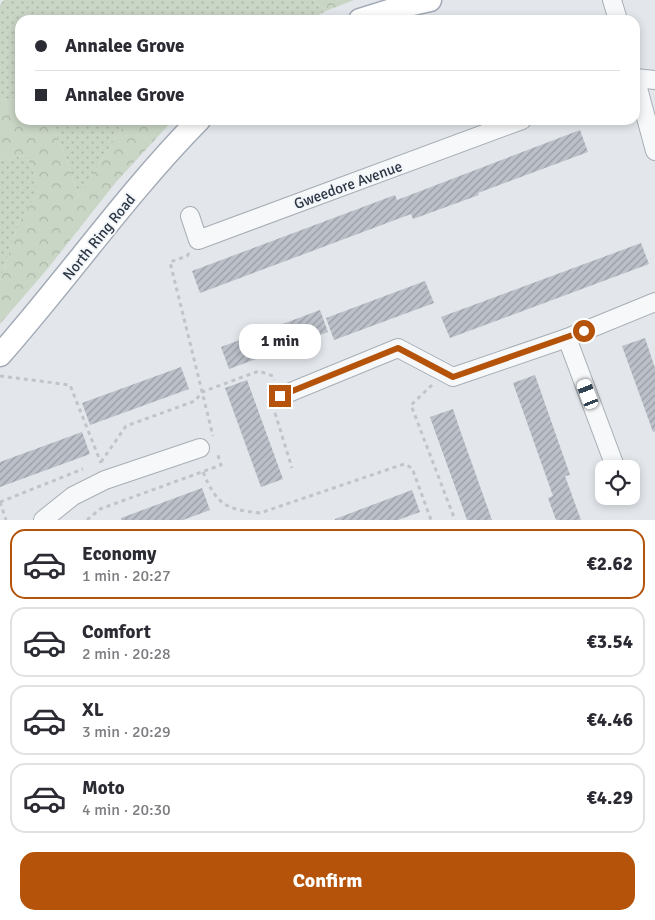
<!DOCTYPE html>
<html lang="en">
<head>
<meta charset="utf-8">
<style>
  :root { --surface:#fff; --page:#f7f7f7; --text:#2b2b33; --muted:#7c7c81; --line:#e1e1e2; --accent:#b45309 }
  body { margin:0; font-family:Signika,sans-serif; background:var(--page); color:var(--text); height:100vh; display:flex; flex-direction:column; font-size:19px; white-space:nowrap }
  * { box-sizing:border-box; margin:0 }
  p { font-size:16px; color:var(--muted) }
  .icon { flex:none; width:28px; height:28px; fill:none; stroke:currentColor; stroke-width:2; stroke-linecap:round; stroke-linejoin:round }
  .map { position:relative; height:520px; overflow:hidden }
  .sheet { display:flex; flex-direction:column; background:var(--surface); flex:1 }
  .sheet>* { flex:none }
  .banner { position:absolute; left:15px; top:15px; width:625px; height:110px; border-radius:15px; box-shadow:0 2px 8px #0003; display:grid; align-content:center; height:110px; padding:0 20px; background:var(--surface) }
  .tools { position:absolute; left:595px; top:460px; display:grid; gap:10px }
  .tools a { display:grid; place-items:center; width:45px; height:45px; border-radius:10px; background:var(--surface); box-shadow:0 2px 8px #0003; font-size:25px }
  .end { position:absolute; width:22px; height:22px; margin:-11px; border:6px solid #b45309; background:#fff; box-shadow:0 0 0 2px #fff }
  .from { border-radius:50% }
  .bubble { position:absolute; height:35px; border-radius:15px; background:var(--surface); box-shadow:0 2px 8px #0003; font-size:16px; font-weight:700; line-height:35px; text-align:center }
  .car { position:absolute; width:15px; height:30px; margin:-15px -8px; border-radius:6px; box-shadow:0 0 4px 1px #0007; background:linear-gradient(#fff 24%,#345 0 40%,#fff 0 76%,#345 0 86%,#fff 0) }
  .banner b { display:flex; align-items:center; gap:18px; height:48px; font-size:19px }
  .banner b+b { border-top:1px solid var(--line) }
  .banner i { width:12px; height:12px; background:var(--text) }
  ul { padding:9px 0 0; list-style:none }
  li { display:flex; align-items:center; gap:15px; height:70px; margin:0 10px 8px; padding:0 10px; border:2px solid var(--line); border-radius:15px }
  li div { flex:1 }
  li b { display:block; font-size:19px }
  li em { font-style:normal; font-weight:700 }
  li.active { border-color:var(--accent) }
  li>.icon { width:45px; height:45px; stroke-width:1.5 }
  .action { display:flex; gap:10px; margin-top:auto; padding:10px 20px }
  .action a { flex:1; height:58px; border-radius:15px; background:var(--accent); color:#fff; font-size:20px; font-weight:700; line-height:58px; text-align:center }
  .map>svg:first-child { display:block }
</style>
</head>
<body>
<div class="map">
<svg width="655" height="520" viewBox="0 0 655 520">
  <defs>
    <pattern id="grass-dots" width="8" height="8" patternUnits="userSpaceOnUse" patternTransform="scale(1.25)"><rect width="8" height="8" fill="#c9d5c5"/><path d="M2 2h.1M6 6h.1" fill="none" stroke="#adb7aa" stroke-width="1.8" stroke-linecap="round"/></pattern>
    <pattern id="forest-crowns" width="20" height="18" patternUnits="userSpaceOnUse" patternTransform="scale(1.25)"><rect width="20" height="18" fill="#c9d5c5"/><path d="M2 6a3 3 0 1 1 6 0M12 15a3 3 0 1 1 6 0" fill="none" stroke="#adb7aa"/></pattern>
    <pattern id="building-hatch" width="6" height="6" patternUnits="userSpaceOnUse" patternTransform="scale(1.25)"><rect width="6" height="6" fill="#bbc0c9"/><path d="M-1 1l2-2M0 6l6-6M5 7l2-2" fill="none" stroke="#989da5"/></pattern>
  </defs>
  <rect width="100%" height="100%" fill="#e3e7eb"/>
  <g fill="url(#grass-dots)">
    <polygon points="4,0 313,0 326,11 309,20 20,20 20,102 12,99 0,100 0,5"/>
    <polygon points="49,120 127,120 79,196 62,147"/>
    <polygon points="26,155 35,175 35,198 19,222 0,281 0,161"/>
  </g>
  <g fill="url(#forest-crowns)">
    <polygon points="313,0 354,0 326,11"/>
    <polygon points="12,99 20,102 20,120 49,120 62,147 79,196 127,120 173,120 116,182 49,267 0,324 0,281 19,222 35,198 35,175 26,155 0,161 0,100"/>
  </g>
  <g fill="url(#building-hatch)">
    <polygon points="580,130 588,152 478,193 479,195 413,219 411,214 200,293 192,271 395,195 397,200"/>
    <polygon points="641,243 649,264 450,338 441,317"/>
    <polygon points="425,281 434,303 334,340 326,318"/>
    <polygon points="320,310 328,332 229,369 221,347"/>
    <polygon points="645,338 655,368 655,431 653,432 622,346"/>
    <polygon points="181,367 189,389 90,425 82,403"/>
    <polygon points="535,375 570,475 565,476 581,520 556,520 548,498 553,496 513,383"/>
    <polygon points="247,380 283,479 261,487 225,388"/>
    <polygon points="453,409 460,430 492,520 467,520 436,434 430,417"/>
    <polygon points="82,432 90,454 0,487 0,462"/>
    <polygon points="202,488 210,510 183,520 121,520 121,518"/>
    <polygon points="412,490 420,512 398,520 335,520 335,519"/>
  </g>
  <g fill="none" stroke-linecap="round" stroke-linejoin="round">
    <defs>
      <g id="minor">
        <polyline points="612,0 618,20"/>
        <polyline points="635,77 655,151"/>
        <polyline points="635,78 655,80"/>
        <polyline points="190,216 198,240 522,120"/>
        <polyline points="281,396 398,348 453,377 567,338"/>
        <polyline points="616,469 567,338 655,302"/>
        <polyline points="43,520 73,496 105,480 200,448"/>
      </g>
      <g id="major">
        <polyline points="360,20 408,5 430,0"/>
        <path d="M0 355C68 278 127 193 199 120"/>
      </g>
    </defs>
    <use href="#minor" stroke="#a8aeb6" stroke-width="20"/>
    <use href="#major" stroke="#a3abb7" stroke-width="25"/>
    <g stroke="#c1c5ca" stroke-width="3" stroke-dasharray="4 4" stroke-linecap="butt">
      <polyline points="189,253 187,256 170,262 213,436"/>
      <polyline points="0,376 70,385 101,463"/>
      <polyline points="432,385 411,405 455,520"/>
      <polyline points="275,413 292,468"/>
      <polyline points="101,462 126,426 195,401 202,392 259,371 273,376 274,380"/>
      <path d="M203 472C217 505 225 509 260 513L404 464 412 468 431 520"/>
      <polyline points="0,502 83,469"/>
      <polyline points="0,502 6,520"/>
      <polyline points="87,520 100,509 221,465 217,452"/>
    </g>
    <use href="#minor" stroke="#f6f8f9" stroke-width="18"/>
    <use href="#major" stroke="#fff" stroke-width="22"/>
  </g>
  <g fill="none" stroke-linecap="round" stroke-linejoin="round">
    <polyline stroke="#b45309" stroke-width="6" points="280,396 398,348 453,377 584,331"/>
  </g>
  <g text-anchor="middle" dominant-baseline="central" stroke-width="4" stroke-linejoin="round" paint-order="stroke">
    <g font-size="15" fill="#2b3544" stroke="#f3f6f8">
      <text transform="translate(348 185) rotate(-20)">Gweedore Avenue</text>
      <text transform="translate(99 237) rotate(-51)">North Ring Road</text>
    </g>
  </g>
</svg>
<div class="tools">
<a><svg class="icon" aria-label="locate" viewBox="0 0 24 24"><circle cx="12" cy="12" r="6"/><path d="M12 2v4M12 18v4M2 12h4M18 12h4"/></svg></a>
</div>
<i class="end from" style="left:584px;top:331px"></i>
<i class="end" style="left:280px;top:396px"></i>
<div class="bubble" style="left:239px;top:324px;width:82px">1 min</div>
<i class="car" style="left:588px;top:394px;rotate:339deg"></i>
<div class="banner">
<b><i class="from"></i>Annalee Grove</b>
<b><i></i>Annalee Grove</b>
</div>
</div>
<section class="sheet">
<ul>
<li class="active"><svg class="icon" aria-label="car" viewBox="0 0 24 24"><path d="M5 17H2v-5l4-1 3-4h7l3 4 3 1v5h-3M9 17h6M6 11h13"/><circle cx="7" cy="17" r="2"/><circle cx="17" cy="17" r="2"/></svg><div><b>Economy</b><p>1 min · 20:27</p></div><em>€2.62</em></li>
<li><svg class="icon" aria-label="car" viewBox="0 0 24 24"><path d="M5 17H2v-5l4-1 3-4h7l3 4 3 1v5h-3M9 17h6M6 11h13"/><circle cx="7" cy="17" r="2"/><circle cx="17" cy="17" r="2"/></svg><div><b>Comfort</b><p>2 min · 20:28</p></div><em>€3.54</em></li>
<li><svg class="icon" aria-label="car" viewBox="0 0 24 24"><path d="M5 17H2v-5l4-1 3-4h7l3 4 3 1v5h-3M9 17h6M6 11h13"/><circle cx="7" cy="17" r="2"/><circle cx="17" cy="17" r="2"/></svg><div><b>XL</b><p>3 min · 20:29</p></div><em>€4.46</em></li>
<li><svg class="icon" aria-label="car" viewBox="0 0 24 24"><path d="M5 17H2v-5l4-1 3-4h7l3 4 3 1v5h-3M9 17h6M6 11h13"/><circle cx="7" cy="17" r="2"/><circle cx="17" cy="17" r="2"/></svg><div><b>Moto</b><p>4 min · 20:30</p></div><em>€4.29</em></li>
</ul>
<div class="action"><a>Confirm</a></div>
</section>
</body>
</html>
